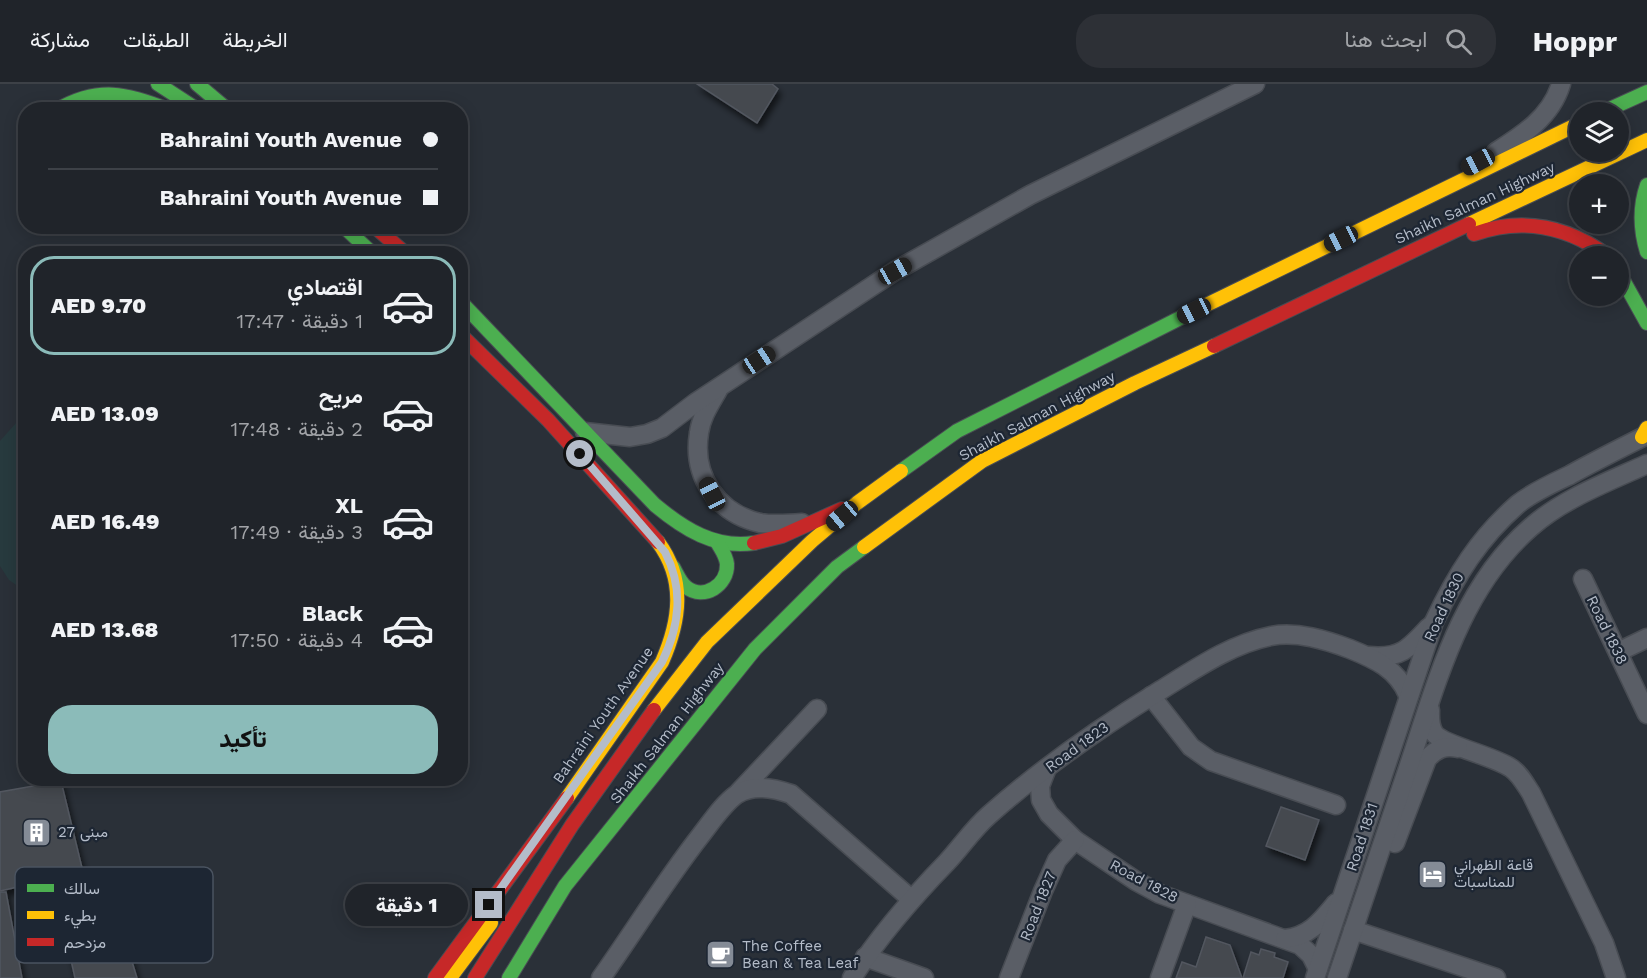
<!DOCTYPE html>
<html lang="ar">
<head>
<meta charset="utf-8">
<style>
  :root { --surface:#20242a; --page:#2d3036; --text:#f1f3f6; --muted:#a2a4a8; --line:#3d4147; --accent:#8bbbb9 }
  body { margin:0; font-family:"Work Sans",Vazirmatn,sans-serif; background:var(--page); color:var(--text); direction:rtl; height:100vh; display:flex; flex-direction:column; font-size:22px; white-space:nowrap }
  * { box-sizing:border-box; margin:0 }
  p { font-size:20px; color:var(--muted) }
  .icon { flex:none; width:33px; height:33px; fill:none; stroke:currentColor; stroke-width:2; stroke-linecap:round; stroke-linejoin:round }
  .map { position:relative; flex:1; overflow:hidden; direction:ltr }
  .panel { position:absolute; left:18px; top:162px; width:450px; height:540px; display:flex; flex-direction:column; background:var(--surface); border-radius:24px; box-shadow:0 3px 15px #0003,0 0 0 2px var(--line); direction:rtl }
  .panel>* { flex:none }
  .top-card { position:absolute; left:18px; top:18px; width:450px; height:132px; border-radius:24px; box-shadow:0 3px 15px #0003,0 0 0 2px var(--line); direction:rtl; display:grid; align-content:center; height:132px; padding:0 30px; background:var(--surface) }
  .tools { position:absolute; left:1569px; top:18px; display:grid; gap:12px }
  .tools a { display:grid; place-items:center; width:60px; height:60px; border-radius:50%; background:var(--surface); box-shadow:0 3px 15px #0003,0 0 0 2px var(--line); font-size:30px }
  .end { position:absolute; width:27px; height:27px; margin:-14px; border:8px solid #b4bcc9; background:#111; box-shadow:0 0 0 3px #111 }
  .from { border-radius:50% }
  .bubble { position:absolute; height:42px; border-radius:21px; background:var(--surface); box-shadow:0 3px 15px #0003,0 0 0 2px var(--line); font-size:20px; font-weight:800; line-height:42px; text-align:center; direction:rtl }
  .car { position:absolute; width:18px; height:36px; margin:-18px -9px; border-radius:8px; box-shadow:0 0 4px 2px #0007; background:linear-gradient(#222 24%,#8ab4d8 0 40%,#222 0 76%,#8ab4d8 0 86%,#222 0) }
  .top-card b { display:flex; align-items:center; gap:21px; height:57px; font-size:22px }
  .top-card b+b { border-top:2px solid var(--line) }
  .top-card i { width:15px; height:15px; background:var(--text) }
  ul { padding:10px 0 0; list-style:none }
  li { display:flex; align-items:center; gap:18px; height:99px; margin:0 12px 9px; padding:0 18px; border:3px solid transparent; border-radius:24px }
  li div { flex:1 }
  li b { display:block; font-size:22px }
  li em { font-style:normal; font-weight:800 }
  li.current { border-color:var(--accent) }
  li>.icon { width:54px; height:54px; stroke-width:1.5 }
  .cta { display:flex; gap:12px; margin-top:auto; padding:12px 30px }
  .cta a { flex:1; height:69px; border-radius:24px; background:var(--accent); color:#111; font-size:24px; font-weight:800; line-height:69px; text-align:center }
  header { display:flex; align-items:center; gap:36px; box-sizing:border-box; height:84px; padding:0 30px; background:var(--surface); border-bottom:2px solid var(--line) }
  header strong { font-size:28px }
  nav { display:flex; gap:33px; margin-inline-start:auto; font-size:21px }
  .search { width:420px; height:54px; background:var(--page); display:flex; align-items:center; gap:15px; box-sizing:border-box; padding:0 21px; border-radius:24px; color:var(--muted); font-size:22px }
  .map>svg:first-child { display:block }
</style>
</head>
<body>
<header>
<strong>Hoppr</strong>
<div class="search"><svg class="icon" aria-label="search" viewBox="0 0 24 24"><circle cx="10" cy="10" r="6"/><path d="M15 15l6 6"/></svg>ابحث هنا</div>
<nav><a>الخريطة</a><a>الطبقات</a><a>مشاركة</a></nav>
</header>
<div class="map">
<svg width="1647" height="894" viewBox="0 0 1647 894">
  <defs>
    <filter id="shadow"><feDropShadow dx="3" dy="5.5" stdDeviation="3" flood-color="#0009"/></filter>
  </defs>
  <rect width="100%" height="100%" fill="#2a3038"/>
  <polygon fill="#273a3e" points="25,329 25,507 9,496 0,482 0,357"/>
  <g fill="#444950" stroke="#52575f" stroke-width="1.5" filter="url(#shadow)">
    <polygon points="697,0 772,0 778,5 757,39"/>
    <polygon points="61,697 83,788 0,807 0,708"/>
    <polygon points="1281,723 1319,736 1305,776 1266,762"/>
    <polygon points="0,808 6,808 22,894 0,894"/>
    <polygon points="88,816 100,878 130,871 137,894 75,894 59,822"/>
    <polygon points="1206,853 1230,861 1242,894 1176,894 1182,878 1196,883"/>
    <polygon points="1261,865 1275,869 1274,873 1288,878 1283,894 1243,894 1251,868 1259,871"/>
  </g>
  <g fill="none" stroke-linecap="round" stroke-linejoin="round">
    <defs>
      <g id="street">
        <path d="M1496 68C1523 51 1551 33 1561 0"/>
        <path d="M718 306C710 320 701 333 699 349 692 392 717 429 760 439 773 441 788 440 802 439"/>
        <polyline points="585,348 630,353 647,350 662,344 695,319 895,187 1030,111 1255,0"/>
        <polyline points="1583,495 1647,630"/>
        <polyline points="1618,568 1647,554"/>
        <path d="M1369 572C1400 575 1409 565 1429 543"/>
        <polyline points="1151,612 1191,663 1211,677 1336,721"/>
        <path d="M1430 626C1430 634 1429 641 1434 649 1442 661 1494 672 1511 684 1520 690 1525 700 1531 709L1604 859 1616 894"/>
        <polyline points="1047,684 1040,702 1041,716 1049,730 1075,756 1136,797 1160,810 1300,861 1311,871 1318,885"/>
        <polyline points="739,708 817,625"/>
        <path d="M1395 759 1427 675C1436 665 1444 661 1458 664"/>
        <polyline points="1353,846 1496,894"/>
        <path d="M1285 855C1310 852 1321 837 1336 819"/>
        <polyline points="865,873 924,894"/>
        <path d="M601 894C635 846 665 797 701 751 712 737 723 720 737 710 753 700 774 704 791 710L911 815"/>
        <path d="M852 894C879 852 912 814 947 778 961 763 973 745 989 731 1042 684 1101 643 1161 606 1195 585 1231 560 1271 552 1297 547 1326 556 1350 565 1375 575 1397 585 1408 611"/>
        <polyline points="1009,894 1043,807 1057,776 1075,756"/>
        <polyline points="1160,894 1187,820"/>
        <path d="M1315 894 1434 538C1456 491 1479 454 1518 420 1533 408 1553 399 1570 391 1595 377 1621 364 1647 351"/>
        <path d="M1337 894C1359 828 1382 762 1404 696 1435 606 1457 507 1531 443 1564 414 1608 398 1647 380"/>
      </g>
      <g id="fast">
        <polyline points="158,0 198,26"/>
        <polyline points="197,0 228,26"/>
        <path d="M57 26C98 2 127 9 169 26"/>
        <polyline points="1603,28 1647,8"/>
        <path d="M1647 101C1639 124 1640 145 1647 168"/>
        <polyline points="343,142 373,170"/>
        <polyline points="1618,187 1647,239"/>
        <path d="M460 217 655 421C684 445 715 465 754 459"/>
        <polyline points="901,387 957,347 1198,225"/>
        <path d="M673 483C677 490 680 498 686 503 704 517 728 501 727 480 726 471 721 465 717 458"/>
        <polyline points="509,894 565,802 755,565 837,483 864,463"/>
      </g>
      <g id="slow">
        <polyline points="1469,140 1647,56"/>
        <polyline points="1198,225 1580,39"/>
        <polyline points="1642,353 1647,344"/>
        <polyline points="864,463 982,377 1135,299 1214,262"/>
        <polyline points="654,626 707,558 812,457 857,419 901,387"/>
        <path d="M567 714 662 578C680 537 686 496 658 458"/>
        <polyline points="450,894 491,839"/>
      </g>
      <g id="jam">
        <polyline points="374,142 406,170"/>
        <path d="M1474 150C1522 133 1567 142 1608 172"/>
        <polyline points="460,250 548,336 658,458"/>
        <polyline points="1214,262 1469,140"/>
        <polyline points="754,459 782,452 842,425"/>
        <polyline points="435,894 567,714"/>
        <polyline points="475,894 572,741 654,626"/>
      </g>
    </defs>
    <use href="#street" stroke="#484c53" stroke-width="21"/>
    <use href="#fast" stroke="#484c53" stroke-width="16"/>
    <use href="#slow" stroke="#484c53" stroke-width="16"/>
    <use href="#jam" stroke="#484c53" stroke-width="16"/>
    <use href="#street" stroke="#5a5e66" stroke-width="18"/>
    <use href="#fast" stroke="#4caf50" stroke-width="14"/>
    <use href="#slow" stroke="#ffc107" stroke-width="14"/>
    <use href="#jam" stroke="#c62828" stroke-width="14"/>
  </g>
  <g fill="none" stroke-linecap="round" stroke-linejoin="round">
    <path stroke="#b4bcc9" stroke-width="8" d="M489 821 662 578C680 541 684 505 665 468L580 370"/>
  </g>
  <defs>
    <symbol id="building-square" viewBox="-11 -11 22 22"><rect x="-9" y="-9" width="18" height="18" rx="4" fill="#848b96" stroke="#1d2633"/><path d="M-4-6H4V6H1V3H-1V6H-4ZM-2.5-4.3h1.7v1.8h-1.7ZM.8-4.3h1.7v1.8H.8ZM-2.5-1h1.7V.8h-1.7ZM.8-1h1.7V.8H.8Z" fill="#fff"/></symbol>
    <symbol id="hotel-square" viewBox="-11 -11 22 22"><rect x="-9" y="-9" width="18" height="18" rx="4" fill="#848b96" stroke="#1d2633"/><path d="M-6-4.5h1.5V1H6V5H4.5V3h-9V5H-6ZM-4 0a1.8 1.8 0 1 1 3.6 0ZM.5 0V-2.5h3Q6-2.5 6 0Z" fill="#fff"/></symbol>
    <symbol id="cafe-square" viewBox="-11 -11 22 22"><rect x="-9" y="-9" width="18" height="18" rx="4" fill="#848b96" stroke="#1d2633"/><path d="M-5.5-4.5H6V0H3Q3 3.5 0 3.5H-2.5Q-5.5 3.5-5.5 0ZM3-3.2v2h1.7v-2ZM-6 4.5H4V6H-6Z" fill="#fff"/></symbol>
  </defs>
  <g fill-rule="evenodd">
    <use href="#building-square" x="20" y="732" width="33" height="33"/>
    <use href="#hotel-square" x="1416" y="774" width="33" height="33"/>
    <use href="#cafe-square" x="704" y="854" width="33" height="33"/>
  </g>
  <g text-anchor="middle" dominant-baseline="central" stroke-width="4.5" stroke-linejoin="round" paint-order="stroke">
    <g font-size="15" fill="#b4bcc9" stroke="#1d2633">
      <text transform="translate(1475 119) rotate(-25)">Shaikh Salman Highway</text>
      <text transform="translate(1037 332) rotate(-28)">Shaikh Salman Highway</text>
      <text transform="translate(1444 523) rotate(-65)">Road 1830</text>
      <text transform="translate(1607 546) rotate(64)">Road 1838</text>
      <text transform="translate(603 631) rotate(-55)">Bahraini Youth Avenue</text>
      <text transform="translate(667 649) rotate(-52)">Shaikh Salman Highway</text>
      <text transform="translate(1077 663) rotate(-36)">Road 1823</text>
      <text transform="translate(1362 753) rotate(-72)">Road 1831</text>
      <text transform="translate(1144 797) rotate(28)">Road 1828</text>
      <text transform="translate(1038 822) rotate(-68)">Road 1827</text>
    </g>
    <g font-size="15" fill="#b4bcc9" stroke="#1d2633" text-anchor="start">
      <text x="58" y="748">مبنى 27</text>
      <text x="1454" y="781">قاعة الظهراني<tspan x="1454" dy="17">للمناسبات</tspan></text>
      <text x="742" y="862">The Coffee<tspan x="742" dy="17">Bean &amp; Tea Leaf</tspan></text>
    </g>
  </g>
  <rect x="15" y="783" width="198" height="96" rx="9" fill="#1d2633" stroke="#4a5360" stroke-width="1.5"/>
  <rect x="27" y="800" width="27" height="8" fill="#4caf50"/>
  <rect x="27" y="827" width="27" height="8" fill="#ffc107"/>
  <rect x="27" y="854" width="27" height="8" fill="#c62828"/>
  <g font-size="16" fill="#b4bcc9">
    <text x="64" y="810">سالك</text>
    <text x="64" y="837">بطيء</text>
    <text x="64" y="864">مزدحم</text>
  </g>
</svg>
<div class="tools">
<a><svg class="icon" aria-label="layers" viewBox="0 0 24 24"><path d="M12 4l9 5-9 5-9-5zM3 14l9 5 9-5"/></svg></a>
<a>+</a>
<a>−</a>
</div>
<i class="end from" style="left:580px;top:370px"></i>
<i class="end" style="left:489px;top:821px"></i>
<div class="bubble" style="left:345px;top:800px;width:123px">1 دقيقة</div>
<i class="car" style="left:1478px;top:78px;rotate:242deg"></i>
<i class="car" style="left:1341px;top:155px;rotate:244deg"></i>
<i class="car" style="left:895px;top:187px;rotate:61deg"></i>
<i class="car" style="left:1194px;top:227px;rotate:244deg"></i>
<i class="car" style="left:759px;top:276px;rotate:57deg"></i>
<i class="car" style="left:712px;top:410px;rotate:333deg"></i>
<i class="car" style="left:842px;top:432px;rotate:230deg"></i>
<div class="top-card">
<b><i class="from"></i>Bahraini Youth Avenue</b>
<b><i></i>Bahraini Youth Avenue</b>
</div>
<section class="panel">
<ul>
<li class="current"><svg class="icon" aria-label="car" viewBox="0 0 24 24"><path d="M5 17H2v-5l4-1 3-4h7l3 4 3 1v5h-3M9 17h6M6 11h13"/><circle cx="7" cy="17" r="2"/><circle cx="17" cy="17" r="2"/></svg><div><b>اقتصادي</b><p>1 دقيقة · 17:47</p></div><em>AED 9.70</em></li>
<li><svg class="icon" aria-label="car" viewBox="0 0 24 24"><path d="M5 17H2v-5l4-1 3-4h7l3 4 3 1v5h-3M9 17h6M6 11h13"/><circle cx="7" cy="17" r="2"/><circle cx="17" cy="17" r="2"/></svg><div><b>مريح</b><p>2 دقيقة · 17:48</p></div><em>AED 13.09</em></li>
<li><svg class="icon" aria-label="car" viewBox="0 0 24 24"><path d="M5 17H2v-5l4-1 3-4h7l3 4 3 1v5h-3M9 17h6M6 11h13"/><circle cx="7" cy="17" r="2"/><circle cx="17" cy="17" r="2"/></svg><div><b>XL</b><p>3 دقيقة · 17:49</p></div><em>AED 16.49</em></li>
<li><svg class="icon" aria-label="car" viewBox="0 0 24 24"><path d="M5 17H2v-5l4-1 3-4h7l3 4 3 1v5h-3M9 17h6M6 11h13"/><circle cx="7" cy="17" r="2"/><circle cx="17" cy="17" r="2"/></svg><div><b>Black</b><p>4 دقيقة · 17:50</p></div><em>AED 13.68</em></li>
</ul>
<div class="cta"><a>تأكيد</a></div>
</section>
</div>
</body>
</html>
